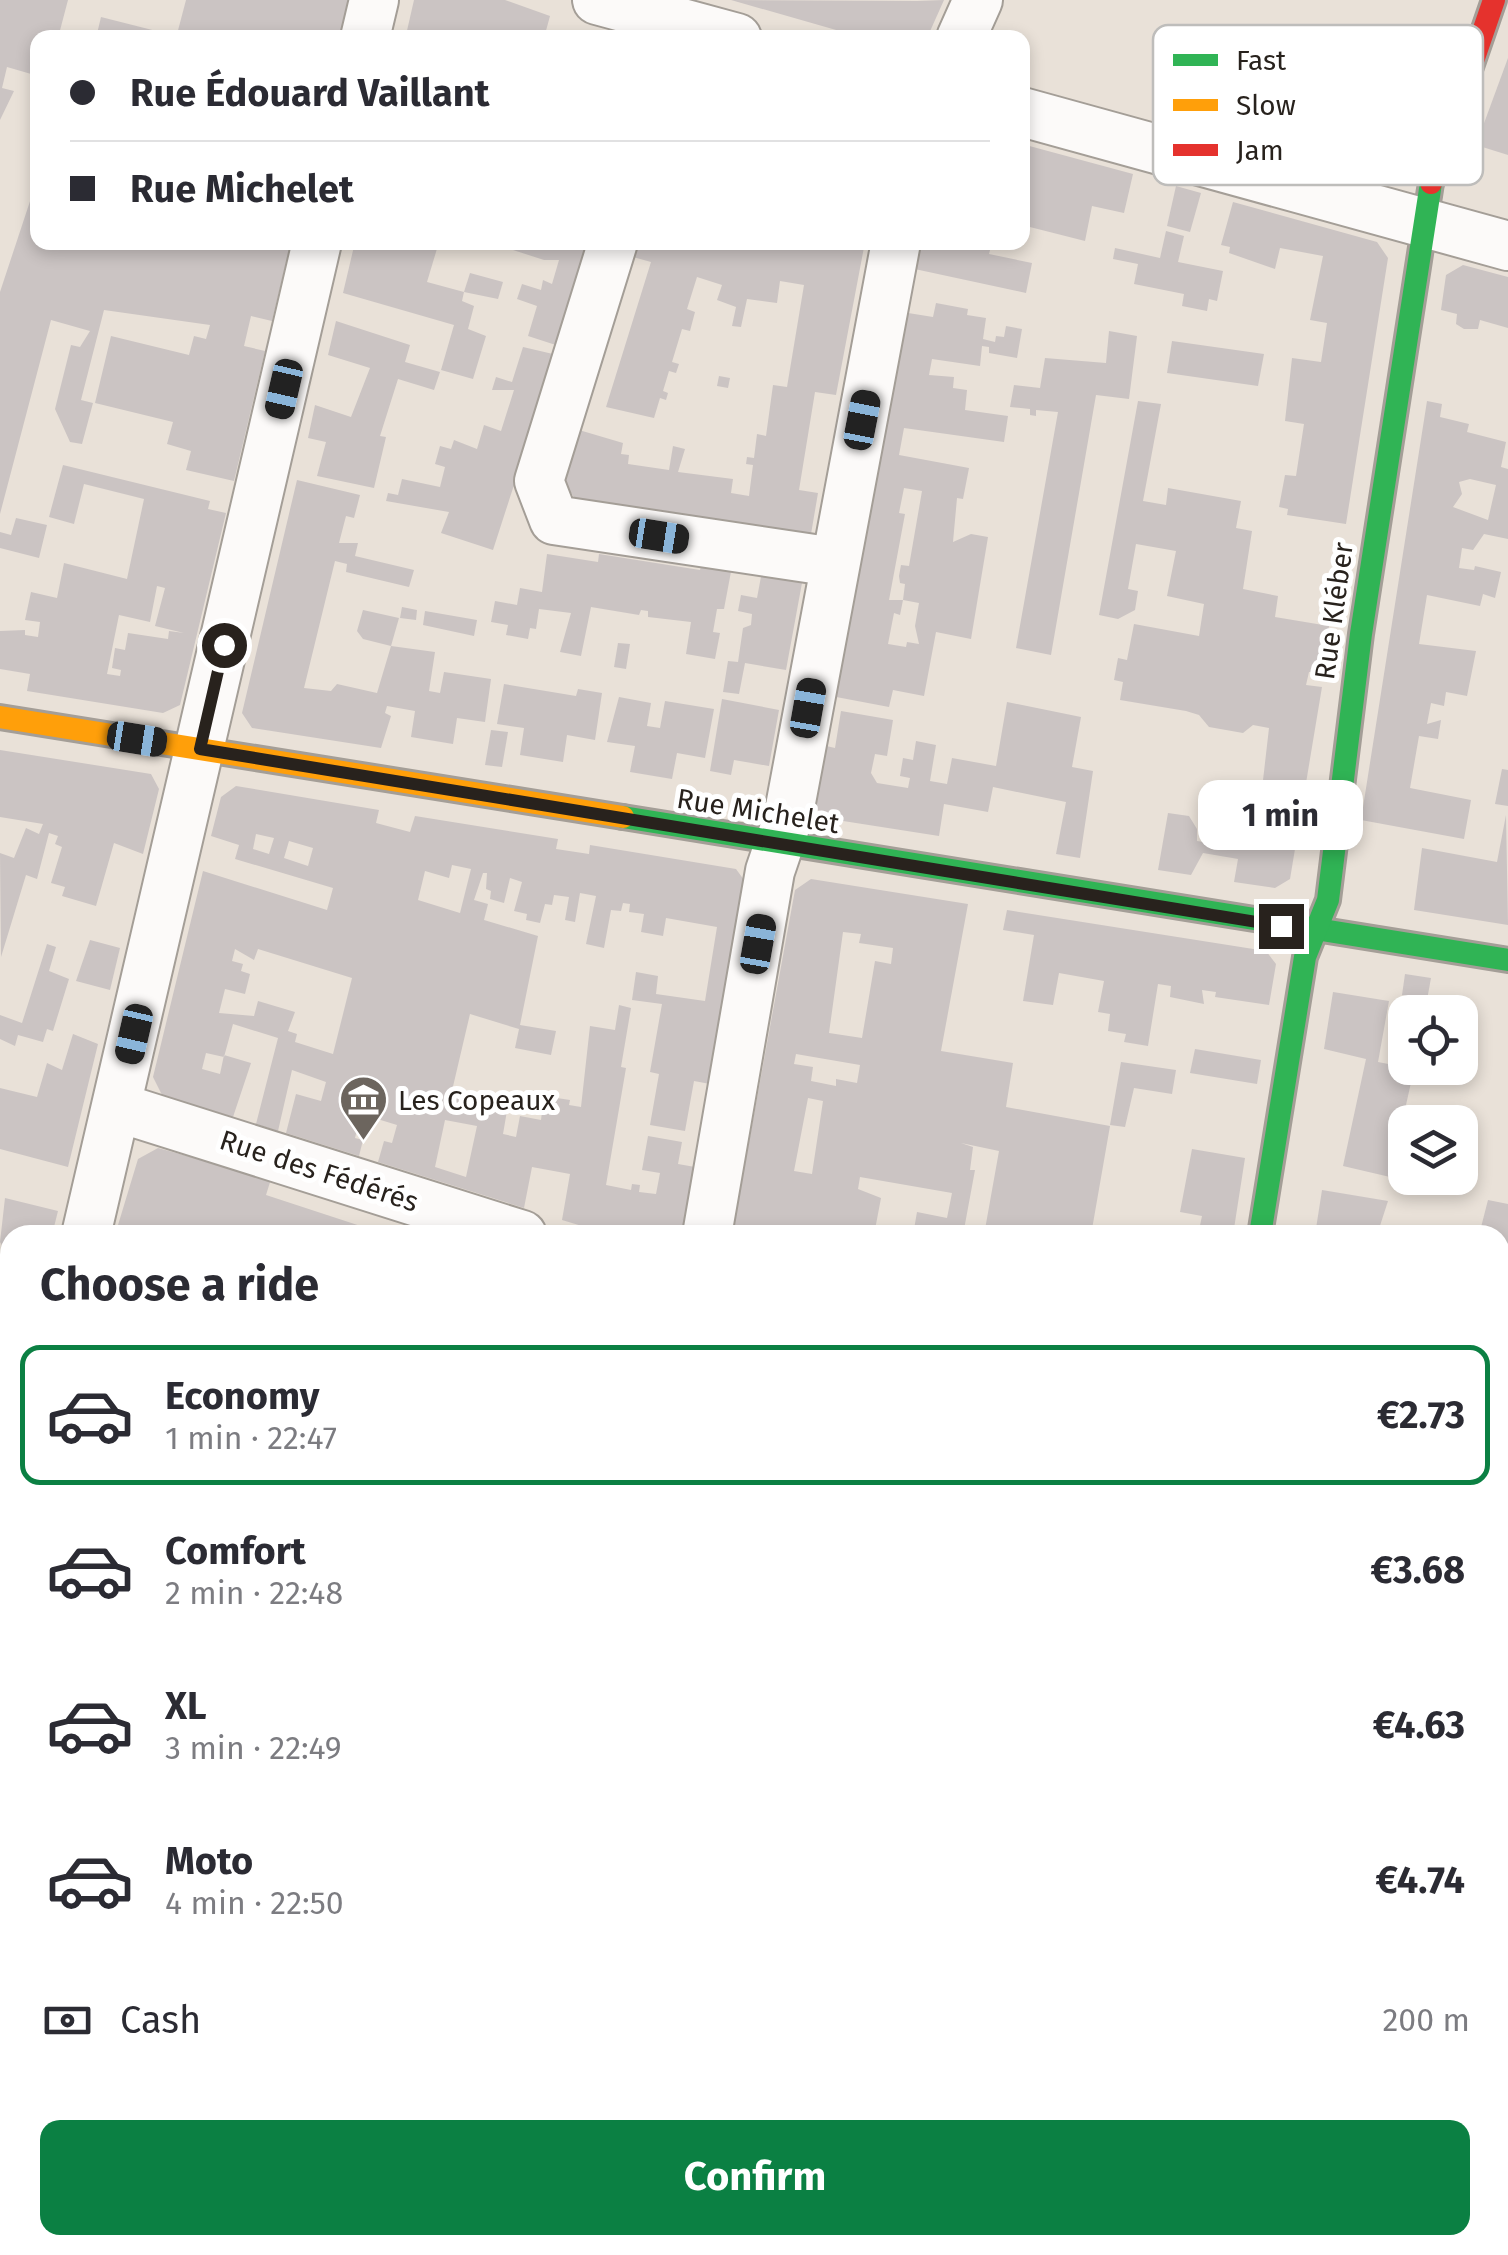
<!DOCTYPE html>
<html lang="en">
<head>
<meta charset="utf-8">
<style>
  :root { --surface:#fff; --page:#f7f7f7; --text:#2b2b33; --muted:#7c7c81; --line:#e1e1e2; --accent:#0b8043 }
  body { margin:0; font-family:"Fira Sans",sans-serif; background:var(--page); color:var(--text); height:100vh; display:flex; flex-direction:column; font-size:38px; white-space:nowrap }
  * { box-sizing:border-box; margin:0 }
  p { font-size:32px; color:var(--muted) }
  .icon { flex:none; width:55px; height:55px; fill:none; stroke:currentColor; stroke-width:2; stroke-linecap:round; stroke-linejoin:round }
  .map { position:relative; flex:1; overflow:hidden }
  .side { position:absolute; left:0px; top:1225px; width:1510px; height:1030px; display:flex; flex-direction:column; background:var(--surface); border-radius:30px 30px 0 0; box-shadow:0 5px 15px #0003 }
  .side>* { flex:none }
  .hud { position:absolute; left:30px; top:30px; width:1000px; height:220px; border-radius:20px; box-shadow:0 5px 15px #0003; display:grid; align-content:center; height:220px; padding:0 40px; background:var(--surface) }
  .controls { position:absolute; left:1388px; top:995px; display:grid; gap:20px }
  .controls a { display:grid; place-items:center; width:90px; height:90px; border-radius:20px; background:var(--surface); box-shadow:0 5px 15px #0003; font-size:50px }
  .end { position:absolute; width:45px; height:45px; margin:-22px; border:12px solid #28221d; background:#fff; box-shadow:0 0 0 5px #fff }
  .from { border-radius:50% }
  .bubble { position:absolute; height:70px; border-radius:20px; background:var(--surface); box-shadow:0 5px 15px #0003; font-size:32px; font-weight:700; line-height:70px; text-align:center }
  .car { position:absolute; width:30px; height:60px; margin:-30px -15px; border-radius:12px; box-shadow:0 0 8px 2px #0007; background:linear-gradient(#222 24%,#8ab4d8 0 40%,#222 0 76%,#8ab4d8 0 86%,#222 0) }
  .hud b { display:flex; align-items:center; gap:35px; height:95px; font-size:38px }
  .hud b+b { border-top:2px solid var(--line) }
  .hud i { width:25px; height:25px; background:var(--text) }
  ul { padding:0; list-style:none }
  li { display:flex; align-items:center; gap:30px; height:140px; margin:0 20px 15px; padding:0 20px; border:5px solid transparent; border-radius:20px }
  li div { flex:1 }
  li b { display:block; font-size:38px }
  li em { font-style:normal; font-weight:700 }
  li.current { border-color:var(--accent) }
  li>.icon { width:90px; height:90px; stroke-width:1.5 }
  h2 { padding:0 40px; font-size:45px; line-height:120px }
  .pay { display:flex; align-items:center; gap:25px; height:110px; padding:0 40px; font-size:38px }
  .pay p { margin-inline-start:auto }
  .cta { display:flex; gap:20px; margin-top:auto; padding:20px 40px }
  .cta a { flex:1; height:115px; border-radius:20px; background:var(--accent); color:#fff; font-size:40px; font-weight:700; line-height:115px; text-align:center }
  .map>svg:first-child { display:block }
</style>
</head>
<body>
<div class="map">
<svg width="1508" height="2255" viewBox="0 0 1508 2255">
  <rect width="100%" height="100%" fill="#e9e1d8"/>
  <g fill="#cbc4c3" fill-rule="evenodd">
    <polygon points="0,0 68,0 58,38 38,38 38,76 7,67 2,88 14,91 0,120"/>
    <polygon points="186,0 350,0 341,38 176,38"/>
    <polygon points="414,0 505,0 550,16 544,38 415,38 406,35"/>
    <polygon points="731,0 917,1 944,0 927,38 864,38"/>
    <polygon points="101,17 176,36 176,38 96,38"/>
    <polygon points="1176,37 1287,80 1265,149 1152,117"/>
    <polygon points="1508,58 1508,155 1476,145"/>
    <polygon points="1022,144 1133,174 1124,213 1092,206 1085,241 1022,225"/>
    <polygon points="37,180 38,242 291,242 272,321 251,316 244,346 265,351 234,481 186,470 191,451 167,444 173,422 95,403 111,336 189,355 194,336 206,339 210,325 104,310 81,400 93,403 82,444 70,442 55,409 71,345 80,347 90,331 51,320 0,514 0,292"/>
    <polygon points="1176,186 1201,193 1190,232 1167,226"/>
    <polygon points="1233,202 1377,242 1388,258 1346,524 1287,515 1288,509 1279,507 1285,475 1296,476 1304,424 1285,421 1292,358 1321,362 1327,323 1310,320 1323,256 1280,248 1275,269 1229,253 1230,247 1221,245"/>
    <polygon points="1166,231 1184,236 1178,262 1223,271 1217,301 1209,299 1207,311 1182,306 1184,294 1134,284 1138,264 1113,259 1115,248 1160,258"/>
    <polygon points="355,242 439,242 427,282 464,292 462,301 474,306 468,329 486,336 473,379 441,370 454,325 343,293"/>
    <polygon points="515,242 606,242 565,348 528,336 537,306 517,299 522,284 541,290 543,280 552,284 559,260 544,260 513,250"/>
    <polygon points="638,242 865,242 836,395 815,392 799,490 818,493 811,534 803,540 578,503 567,487 565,477 579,430 623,443 621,454 629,455 628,464 669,470 673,446 685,449 678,472 733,479 731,493 749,496 753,465 746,464 747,457 754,458 757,434 766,436 773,385 787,387 804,285 780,281 777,303 747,299 741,327 732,326 736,307 717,300 722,285 697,277 687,309 695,312 690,331 682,329 672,362 679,364 676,373 669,371 663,391 668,393 666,400 660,398 654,418 606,407 651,262 633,257"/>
    <polygon points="915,242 992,242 989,254 1032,263 1026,293 910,268"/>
    <polygon points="1463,265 1508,277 1508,328 1480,320 1478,329 1464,329 1456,324 1457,314 1441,310 1446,275"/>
    <polygon points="470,273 503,282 498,299 464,292"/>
    <path d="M936 303 968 309 967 315 986 318 983 339 995 342 996 336 1004 337 1006 326 1022 329 1017 358 989 353V347L982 346 980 366 932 359 929 375 954 377 953 388 967 390 965 410 1008 416 1004 442 904 428 899 455 969 468 963 499 957 498 953 542 971 534 988 537 971 639 936 632 924 696 893 690 889 707 831 696 902 312 933 317ZM904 488 922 491 909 566 901 565 899 576 900 583 905 584 903 600 919 603 915 626 919 644 907 642 906 647 888 644 894 613 900 615 903 600H889L905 514 899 513Z"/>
    <polygon points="336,321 410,345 405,362 440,372 434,390 398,379 380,436 386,437 374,488 317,476 326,442 308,438 315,405 351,417 370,368 328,355"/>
    <polygon points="1109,331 1137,336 1129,399 1096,395 1051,655 1016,648 1058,412 1036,410 1036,416 1030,415 1030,409 1010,407 1014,385 1040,388 1045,358 1106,363"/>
    <polygon points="1172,341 1264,354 1258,386 1167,373"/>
    <polygon points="523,347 570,358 529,491 514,485 493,550 441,533 449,512 386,501 388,493 398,495 402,479 440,487 445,467 435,464 440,446 451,449 454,440 477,449 484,425 501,431 514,390 492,390 496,377 512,382"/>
    <polygon points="719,376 730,378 728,388 717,386"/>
    <polygon points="1138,401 1161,404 1143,501 1166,505 1168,488 1241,501 1236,528 1252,531 1243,589 1278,596 1275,617 1329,626 1322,672 1309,672 1306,685 1322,687 1290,879 1275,888 1234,882 1238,859 1203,853 1191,875 1158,870 1168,813 1189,816 1197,829 1197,841 1255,850 1269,728 1253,725 1243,733 1209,727 1199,715 1186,711 1120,700 1123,682 1114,680 1118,658 1127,660 1134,624 1199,636 1204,604 1167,596 1176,551 1136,544 1128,589 1138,591 1135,610 1118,619 1099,615"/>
    <path d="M1427 401 1442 404 1440 417 1469 424 1467 432 1506 442 1501 467 1508 469V539L1484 534 1473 550 1462 548 1459 568 1474 570 1475 566 1501 572 1495 598 1483 594 1480 606 1427 595 1419 644 1476 651 1467 696 1446 692 1444 706 1431 703 1427 724 1441 720 1438 739 1419 736 1410 788 1471 800 1464 839 1361 820ZM1470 479 1496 485 1488 520 1453 507 1462 494 1459 482Z"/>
    <path d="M63 465 210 501 208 509 226 513 180 705 163 713 27 691 30 674 0 669V631L25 630V635L38 637 40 622 25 620 31 592 57 598 64 563 127 579 144 499 84 484 74 524 49 517ZM157 586 165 588 155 626 184 633 169 631 168 639 128 633 125 650 115 648 112 668 121 670 120 676 107 674 119 615 150 622Z"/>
    <polygon points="297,480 360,495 354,518 346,516 339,543 358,543 355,556 414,570 409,587 346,572 347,564 335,561 304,688 331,691 337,684 377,693 391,646 435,652 429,691 440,693 444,672 491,679 485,722 457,718 453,744 411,737 415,711 387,706 385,713 391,716 381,748 252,728 242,713"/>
    <polygon points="16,518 47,525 39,558 0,548 0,532 11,535"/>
    <polygon points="547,554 598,562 599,554 700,570 703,557 733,561 724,609 717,609 713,632 720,633 715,659 686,654 691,622 648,617 648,611 641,610 639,615 591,607 581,656 560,652 571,613 539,609 536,629 530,628 528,639 506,635 508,625 491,622 495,601 517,605 520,588 542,592"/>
    <polygon points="763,566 804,572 786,670 745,663 739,694 723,692 728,661 738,662 743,628 751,625 752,614 738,611 741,595 757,598"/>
    <polygon points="402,607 417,610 416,620 400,618"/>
    <polygon points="363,610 399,618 391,646 363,639 357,631"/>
    <polygon points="425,611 477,620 474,636 423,625"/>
    <polygon points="618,643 630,644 626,669 614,667"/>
    <polygon points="504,684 576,696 578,689 602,693 595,740 567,735 563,762 520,755 524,728 497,724"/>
    <polygon points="619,697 651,703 647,726 660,728 665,701 714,709 705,758 677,753 672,779 630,772 635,746 607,742"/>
    <polygon points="722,699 779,710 769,766 734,760 731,775 710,771"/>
    <polygon points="1007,702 1081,717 1072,767 1093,771 1080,858 1056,854 1066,802 993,787 988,812 944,804 939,836 824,818 812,802 822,745 835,748 841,711 893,720 887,756 875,754 871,773 877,783 908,788 910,778 900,776 903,758 913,760 916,741 936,745 930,781 947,784 952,758 996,766"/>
    <polygon points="491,730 508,732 502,767 485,765"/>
    <polygon points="0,750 151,774 159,789 143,854 114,843 96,906 62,896 65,887 51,883 62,847 55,844 58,836 49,833 37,879 26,875 1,957 0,853 14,858 26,828 39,834 43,824 0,817"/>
    <polygon points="1502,769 1508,770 1508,806 1495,804"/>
    <path d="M236 786 379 810 376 823 410 832 415 816 558 839 556 849 589 854 590 845 736 869 747 884 710 1084 694 1081 685 1131 650 1125 659 1074 650 1072 662 1004 632 1000 636 972 658 976 656 994 705 1001 717 927 666 918 663 936 641 932 644 914 629 912 630 904 623 903 621 911 611 910 604 948 586 944 596 896 580 893 575 922 565 920 569 897 554 895 552 905 545 904 540 923 526 920 527 914 514 911 522 882 510 878 504 903 490 899 491 891 486 889 487 873H483L474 900 488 904 484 920 538 936 520 1025 556 1031 551 1055 515 1048 519 1029 470 1014 451 1095 508 1105 503 1134 516 1137 520 1116 541 1120 544 1096 570 1100 569 1105 581 1107 590 1026 615 1030 619 1005 631 1008 621 1067 626 1068 606 1185 631 1190 632 1184 640 1185 639 1192 656 1194 660 1173 642 1170 648 1136 682 1142 678 1164 695 1167 682 1235H612L562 1220 570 1174 532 1167 524 1208 378 1162 384 1141 392 1143 397 1125 361 1114 355 1138 363 1140 359 1156 286 1133 296 1094 321 1101 326 1082 292 1070 278 1131 256 1124 278 1038 233 1024 224 1057 206 1053 202 1069 220 1074 224 1055 251 1063 233 1117 162 1095 153 1077 203 871 327 910 333 888 235 859 239 845 211 836 221 797ZM256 834 274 838 269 854 253 849ZM289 841 313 848 308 866 284 858ZM452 865 471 869 460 913 418 900 425 871 449 878ZM235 949 254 960 258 949 352 978 333 1054 295 1042 297 1034 288 1031 295 1012 258 1001 254 1016 219 1013 225 989 245 994 250 974 241 971 243 964 232 961ZM445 1120 477 1126 466 1177 435 1167Z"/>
    <polygon points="1506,815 1508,925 1414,910 1422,848 1497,862"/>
    <path d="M811 879 968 904 941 1051 1013 1063 1006 1107 1110 1126 1091 1235H984L999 1151 961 1143 973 1147 970 1170H975L963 1235H913L917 1212 947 1218 952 1193 860 1177 858 1189 881 1198 874 1235H732L795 890ZM843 932 861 934 859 943 893 948 891 964 875 961 862 1038 829 1033ZM796 1054 860 1065 857 1083 836 1079V1086L811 1081 813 1067 794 1064ZM808 1098 823 1101 812 1174 794 1171Z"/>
    <polygon points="1007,910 1266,951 1276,964 1269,1005 1215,997 1216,992 1202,990 1204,1004 1170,997 1171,986 1158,984 1148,1046 1124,1042 1126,1034 1108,1031 1110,1014 1098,1012 1104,981 1059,973 1053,1005 1023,1001 1034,935 1003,930"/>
    <polygon points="90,940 120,948 110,990 76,981"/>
    <polygon points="47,944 56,947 49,971 69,979 53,1031 47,1029 43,1042 18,1035 15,1046 0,1039 0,1015 22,1023"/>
    <polygon points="1405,974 1431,978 1427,1000 1402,995"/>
    <polygon points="1333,992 1389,1001 1378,1062 1414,1069 1390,1177 1343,1166 1366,1059 1324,1049"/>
    <polygon points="73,1034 98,1044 68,1167 0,1149 0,1088 37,1097 47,1063 62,1070"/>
    <polygon points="1195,1049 1261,1060 1257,1084 1190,1073"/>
    <polygon points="1121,1062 1176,1070 1172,1094 1134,1088 1125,1127 1110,1125"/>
    <polygon points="158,1148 271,1179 266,1195 388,1235 115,1235 138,1159"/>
    <polygon points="1192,1149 1245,1158 1233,1235 1198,1235 1202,1216 1180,1212"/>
    <polygon points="1322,1190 1388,1201 1377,1235 1315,1235"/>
    <polygon points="5,1198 58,1211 52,1235 10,1235 10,1258 0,1242"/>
    <polygon points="1488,1200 1508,1204 1508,1286 1500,1284 1500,1235 1479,1235"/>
    <polygon points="0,1283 10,1286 10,1374 0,1371"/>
    <polygon points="1500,1298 1508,1299 1508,1334 1500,1332"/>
    <polygon points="1500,1400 1508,1402 1508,1518 1500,1515"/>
    <polygon points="1500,1579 1508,1580 1508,1643 1500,1642"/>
    <polygon points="1504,1724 1508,1724 1508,1755 1500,1754"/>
    <polygon points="2,1775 10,1777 10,1966 0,1965"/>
    <polygon points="1500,1780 1508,1781 1508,2038 1500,2036"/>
    <polygon points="0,2029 10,2030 10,2091 0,2090"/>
    <polygon points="1500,2104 1508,2106 1508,2255 1487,2255 1487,2245 1500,2245"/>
    <polygon points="0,2127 10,2129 6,2178 0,2177"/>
    <polygon points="6,2180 10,2180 10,2245 27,2245 23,2255 0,2255"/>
    <polygon points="94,2245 216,2245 225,2246 225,2255 90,2255"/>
    <polygon points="286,2245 339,2245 338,2255 285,2255"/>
    <polygon points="1037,2245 1050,2245 1049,2255 1037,2255"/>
  </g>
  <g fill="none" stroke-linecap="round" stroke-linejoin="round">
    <defs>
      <polyline id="lane" points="494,2255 495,2245"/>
      <g id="street">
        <polyline points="597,0 737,38"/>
        <polyline points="365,38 374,0"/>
        <polyline points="961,38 978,0"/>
        <polyline points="1022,112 1508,246"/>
        <polyline points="613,242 539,481 554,520 834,562"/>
        <polyline points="117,1107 522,1235"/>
        <polyline points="86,1235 317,242"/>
        <polyline points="707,1235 770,871 788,818 896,242"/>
        <polyline points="1500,1545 1508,1547"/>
        <polyline points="0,1591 10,1550"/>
        <polyline points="0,2000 10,2000"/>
        <polyline points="1500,2067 1508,2069"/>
        <polyline points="61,2255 65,2245"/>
      </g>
      <g id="fast">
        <polyline points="623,817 1508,960"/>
        <polyline points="1260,1235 1305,957 1328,900 1361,634 1431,183"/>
      </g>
      <polyline id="slow" points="0,717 623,817"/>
      <polyline id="jam" points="1431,183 1494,0"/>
    </defs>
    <use href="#lane" stroke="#a49e97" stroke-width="28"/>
    <use href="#street" stroke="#a49e97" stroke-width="52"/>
    <use href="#fast" stroke="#a49e97" stroke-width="28"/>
    <use href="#slow" stroke="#a49e97" stroke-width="28"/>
    <use href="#jam" stroke="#a49e97" stroke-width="28"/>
    <use href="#lane" stroke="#fcfaf9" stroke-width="22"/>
    <use href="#street" stroke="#fcfaf9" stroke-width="48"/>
    <use href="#fast" stroke="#30b455" stroke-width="22"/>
    <use href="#slow" stroke="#ff9f0a" stroke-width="22"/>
    <use href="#jam" stroke="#e5322d" stroke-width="22"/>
  </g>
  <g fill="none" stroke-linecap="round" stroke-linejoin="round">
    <polyline stroke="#28221d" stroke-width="12" points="224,645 200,749 1281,926"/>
  </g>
  <defs>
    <symbol id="museum-pin" viewBox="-11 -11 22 30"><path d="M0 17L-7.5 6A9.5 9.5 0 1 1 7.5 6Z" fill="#6c655e" stroke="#fff"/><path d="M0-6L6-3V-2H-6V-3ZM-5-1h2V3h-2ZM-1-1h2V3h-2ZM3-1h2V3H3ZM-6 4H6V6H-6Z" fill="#fff"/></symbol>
  </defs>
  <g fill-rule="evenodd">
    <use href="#museum-pin" x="336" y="1072" width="55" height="75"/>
  </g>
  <g text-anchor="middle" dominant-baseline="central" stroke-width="10" stroke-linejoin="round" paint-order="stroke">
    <g font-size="28" fill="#28221d" stroke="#fff">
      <text transform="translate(1334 611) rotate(-82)">Rue Kléber</text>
      <text transform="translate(758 811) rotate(9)">Rue Michelet</text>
      <text transform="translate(319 1171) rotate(18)">Rue des Fédérés</text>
    </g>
    <g font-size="28" fill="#28221d" stroke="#fff" text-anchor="start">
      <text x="398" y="1100">Les Copeaux</text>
    </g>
  </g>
  <rect x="1153" y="25" width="330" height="160" rx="15" fill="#fff" stroke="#bebdbb" stroke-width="2.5"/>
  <rect x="1173" y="54" width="45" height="12" fill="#30b455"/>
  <rect x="1173" y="99" width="45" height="12" fill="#ff9f0a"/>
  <rect x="1173" y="144" width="45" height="12" fill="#e5322d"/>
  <g font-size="28" fill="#28221d">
    <text x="1236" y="70">Fast</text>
    <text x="1236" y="115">Slow</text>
    <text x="1236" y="160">Jam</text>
  </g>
</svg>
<div class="controls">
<a><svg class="icon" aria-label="locate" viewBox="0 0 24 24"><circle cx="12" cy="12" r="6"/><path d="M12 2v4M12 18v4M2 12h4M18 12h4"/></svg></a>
<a><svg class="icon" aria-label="layers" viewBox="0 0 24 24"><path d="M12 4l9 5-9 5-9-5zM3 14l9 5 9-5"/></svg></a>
</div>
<i class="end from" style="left:224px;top:645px"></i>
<i class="end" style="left:1281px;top:926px"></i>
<div class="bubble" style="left:1198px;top:780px;width:165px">1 min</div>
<i class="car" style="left:284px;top:389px;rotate:193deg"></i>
<i class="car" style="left:862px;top:420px;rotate:11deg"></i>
<i class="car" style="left:659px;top:536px;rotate:99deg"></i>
<i class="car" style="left:808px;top:708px;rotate:10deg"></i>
<i class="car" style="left:137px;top:739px;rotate:99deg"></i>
<i class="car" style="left:758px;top:944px;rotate:10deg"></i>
<i class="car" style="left:134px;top:1034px;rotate:193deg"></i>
<div class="hud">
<b><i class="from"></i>Rue Édouard Vaillant</b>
<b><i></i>Rue Michelet</b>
</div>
<section class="side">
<h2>Choose a ride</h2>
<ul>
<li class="current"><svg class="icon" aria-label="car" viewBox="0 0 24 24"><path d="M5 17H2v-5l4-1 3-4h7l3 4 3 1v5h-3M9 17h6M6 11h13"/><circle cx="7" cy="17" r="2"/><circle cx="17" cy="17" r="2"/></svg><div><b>Economy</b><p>1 min · 22:47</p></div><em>€2.73</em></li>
<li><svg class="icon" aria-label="car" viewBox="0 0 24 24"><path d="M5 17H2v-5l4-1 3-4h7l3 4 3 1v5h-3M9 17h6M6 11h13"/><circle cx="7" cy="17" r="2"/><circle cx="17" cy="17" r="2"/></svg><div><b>Comfort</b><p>2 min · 22:48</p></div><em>€3.68</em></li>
<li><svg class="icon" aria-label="car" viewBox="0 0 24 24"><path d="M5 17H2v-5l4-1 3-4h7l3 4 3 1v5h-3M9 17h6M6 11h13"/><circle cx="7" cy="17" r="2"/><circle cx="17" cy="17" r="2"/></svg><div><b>XL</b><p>3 min · 22:49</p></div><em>€4.63</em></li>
<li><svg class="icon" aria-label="car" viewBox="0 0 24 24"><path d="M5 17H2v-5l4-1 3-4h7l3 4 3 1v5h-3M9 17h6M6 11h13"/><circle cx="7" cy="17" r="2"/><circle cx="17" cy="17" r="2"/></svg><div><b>Moto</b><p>4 min · 22:50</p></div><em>€4.74</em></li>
</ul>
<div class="pay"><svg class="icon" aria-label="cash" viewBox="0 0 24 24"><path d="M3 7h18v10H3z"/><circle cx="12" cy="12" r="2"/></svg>Cash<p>200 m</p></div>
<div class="cta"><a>Confirm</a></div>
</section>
</div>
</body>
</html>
